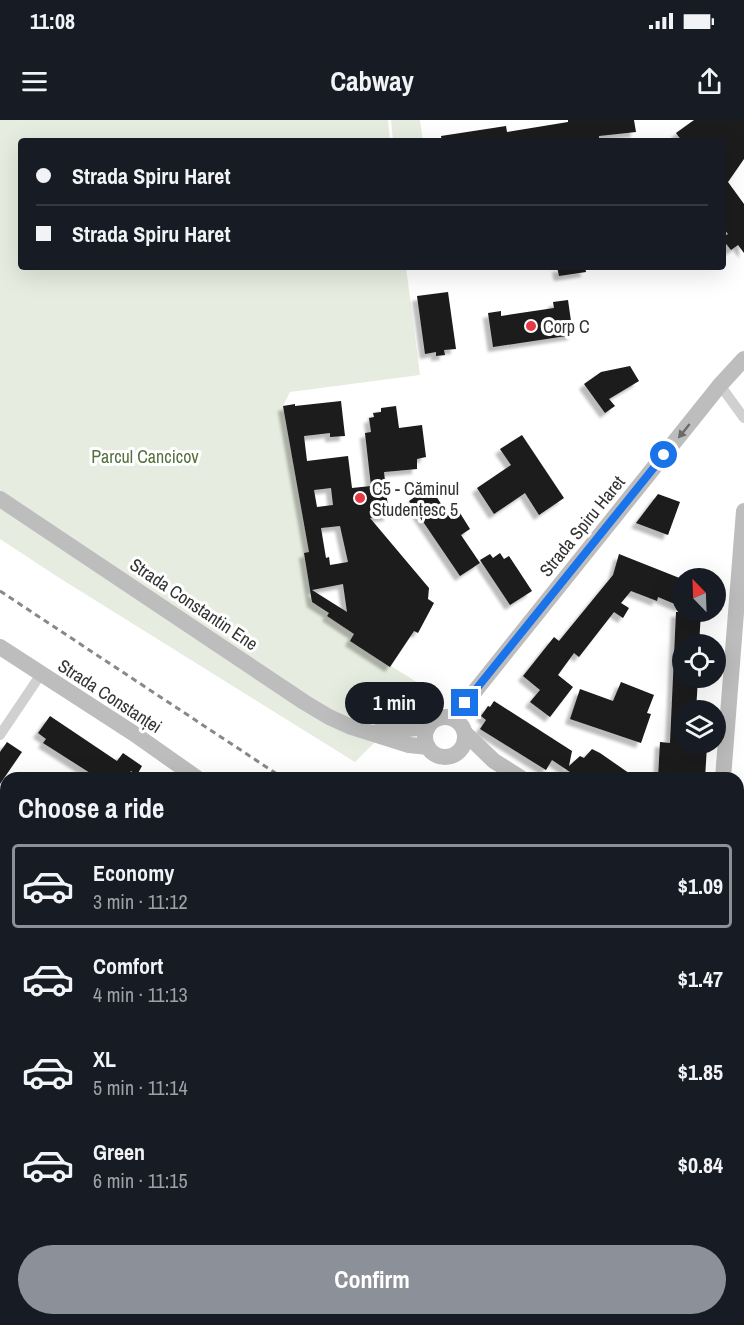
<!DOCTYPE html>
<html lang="en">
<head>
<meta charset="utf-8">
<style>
  :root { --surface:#171b24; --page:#20242c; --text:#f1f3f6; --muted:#9ea1a6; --line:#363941; --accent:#8c9099 }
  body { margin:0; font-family:"Archivo Narrow",sans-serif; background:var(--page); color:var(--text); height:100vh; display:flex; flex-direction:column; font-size:22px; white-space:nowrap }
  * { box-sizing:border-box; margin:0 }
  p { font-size:20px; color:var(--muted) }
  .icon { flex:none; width:33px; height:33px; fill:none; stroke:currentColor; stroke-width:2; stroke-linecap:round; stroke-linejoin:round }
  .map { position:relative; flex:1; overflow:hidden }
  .side { position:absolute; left:0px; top:652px; width:744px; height:554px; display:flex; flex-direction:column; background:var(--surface); border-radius:18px 18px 0 0; box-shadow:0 6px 24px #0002 }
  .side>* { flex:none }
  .top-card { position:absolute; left:18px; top:18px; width:708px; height:132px; border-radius:6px; box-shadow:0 6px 24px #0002; display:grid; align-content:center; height:132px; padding:0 18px; background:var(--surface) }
  .needle { width:39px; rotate:337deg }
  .tools { position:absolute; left:672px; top:448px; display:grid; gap:12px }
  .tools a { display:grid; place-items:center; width:54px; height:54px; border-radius:50%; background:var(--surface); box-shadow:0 6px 24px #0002; font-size:30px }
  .end { position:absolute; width:27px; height:27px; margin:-14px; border:8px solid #1a73e8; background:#fff; box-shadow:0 0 0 3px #fff }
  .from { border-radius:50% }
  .bubble { position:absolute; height:42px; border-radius:21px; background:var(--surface); box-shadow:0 6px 24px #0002; font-size:20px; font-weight:700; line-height:42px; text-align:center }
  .top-card b { display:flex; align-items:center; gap:21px; height:57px; font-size:22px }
  .top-card b+b { border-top:2px solid var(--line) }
  .top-card i { width:15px; height:15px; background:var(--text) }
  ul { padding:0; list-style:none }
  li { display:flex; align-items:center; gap:18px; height:84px; margin:0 12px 9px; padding:0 6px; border:3px solid transparent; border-radius:6px }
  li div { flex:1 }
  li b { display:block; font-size:22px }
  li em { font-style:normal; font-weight:700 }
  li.on { border-color:var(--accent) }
  li>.icon { width:54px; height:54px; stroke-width:1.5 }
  h2 { padding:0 18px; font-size:27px; line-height:72px }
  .button { display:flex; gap:12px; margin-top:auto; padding:12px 18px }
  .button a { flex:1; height:69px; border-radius:36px; background:var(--accent); color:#fff; font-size:24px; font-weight:700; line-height:69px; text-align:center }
  .status { display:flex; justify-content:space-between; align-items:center; height:42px; padding:0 30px; background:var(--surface); direction:ltr }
  .status svg { height:16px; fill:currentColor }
  header { display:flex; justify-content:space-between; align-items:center; height:78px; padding:0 18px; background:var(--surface); font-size:27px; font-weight:700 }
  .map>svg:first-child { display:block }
</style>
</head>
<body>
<div class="status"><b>11:08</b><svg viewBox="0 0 49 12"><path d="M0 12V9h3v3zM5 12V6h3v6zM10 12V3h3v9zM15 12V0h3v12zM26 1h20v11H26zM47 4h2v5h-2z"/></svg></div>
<header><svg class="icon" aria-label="menu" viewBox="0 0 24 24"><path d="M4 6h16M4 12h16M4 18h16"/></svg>Cabway<svg class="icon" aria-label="share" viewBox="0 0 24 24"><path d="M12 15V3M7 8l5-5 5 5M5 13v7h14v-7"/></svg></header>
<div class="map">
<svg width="744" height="1205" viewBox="0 0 744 1205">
  <defs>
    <filter id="shadow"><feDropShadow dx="-5" dy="5" stdDeviation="1.5" flood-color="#0004"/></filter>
  </defs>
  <rect width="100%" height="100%" fill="#fff"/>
  <g fill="#e6ecdf">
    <polygon points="0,0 388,0 390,21 21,21 21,147 406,147 420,255 290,272 283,286 309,432 304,433 310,470 316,472 311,482 329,493 327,496 354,514 350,521 420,564 409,588 355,642 61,459 0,419"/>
    <polygon points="391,0 420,0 423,21 393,21"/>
  </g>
  <g fill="#1a1a1a" fill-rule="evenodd" filter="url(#shadow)">
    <polygon points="568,0 634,0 636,12 599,16 599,21 442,21 441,16 506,6 507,12 568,2"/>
    <polygon points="694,0 744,0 744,39 728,62 744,84 744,133 738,125 731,130 723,120 723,117 728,114 723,108 723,21 682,21 676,13"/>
    <polygon points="557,147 585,147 586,152 559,156"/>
    <polygon points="448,172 456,229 444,230 445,235 436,236 436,232 425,234 417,176"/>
    <polygon points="568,180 573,215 493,227 488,193 501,191 501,196 554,188 553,182"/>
    <polygon points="630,246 639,261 609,279 615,286 605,293 584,264 601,252"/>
    <path d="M341 281 345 316 330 317V313L304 316 307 341 348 336 352 368 371 366 365 313 371 312 369 298 374 297 373 293 381 292V288L396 286 399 308 422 305 426 337 417 339V349L384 352 389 396 370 398 429 468 428 479 434 483 418 513 414 511 390 547 350 521 354 514 327 496 329 493 312 482 304 433 309 432 283 286 295 284V286ZM331 368 333 385 317 387 314 370ZM340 406 348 442 330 445 329 437 326 438 321 408ZM343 464 347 492 312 470Z"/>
    <polygon points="522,315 564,378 539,395 525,373 494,394 477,368 511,345 500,329"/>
    <polygon points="430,367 451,399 460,393 470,409 461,415 480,443 460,456 409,381"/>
    <polygon points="658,374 680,382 668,415 636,403"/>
    <polygon points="500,433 504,439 509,436 532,471 510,485 480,440 490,434 493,438"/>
    <polygon points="619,434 682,459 682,487 658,477 657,481 631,471 621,483 629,488 623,498 614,492 579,537 574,533 558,555 573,567 550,597 530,582 540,570 523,556 554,517 559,521 613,455"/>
    <polygon points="676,492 701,492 699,525 682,525 682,558 698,558 696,591 682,591 682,624 707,626 705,658 658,658 660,622 670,623"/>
    <polygon points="621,562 654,575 647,593 651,594 641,623 570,599 580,569 613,581"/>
    <polygon points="494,581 572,631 569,646 580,636 584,638 592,629 600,633 636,658 579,658 552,640 546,650 480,609 486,600 481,596 488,586 490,587"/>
    <polygon points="50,596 117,641 123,633 142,646 137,655 131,651 126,658 98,658 43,623 46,619 38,613"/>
    <polygon points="7,622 22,632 0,664 0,632"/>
  </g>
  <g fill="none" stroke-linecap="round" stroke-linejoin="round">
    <g stroke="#d0d0d0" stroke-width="10">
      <polyline points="720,265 744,298"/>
      <polyline points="0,615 41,554"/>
      <polyline points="653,1200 653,1205"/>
    </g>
    <g stroke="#bdbdbd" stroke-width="16">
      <polyline points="0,379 304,582 329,597 349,606 409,625 428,627"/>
      <polyline points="0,527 133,613 197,658"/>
      <circle cx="445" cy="617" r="20"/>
      <polyline points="450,597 459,591 720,265 744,239"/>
      <polyline points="377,612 428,607"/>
      <polyline points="466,614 494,641 521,658"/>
      <polyline points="723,658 744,391"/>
      <polyline points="738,876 744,880"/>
      <polyline points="738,943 744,947"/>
      <polyline points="738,1059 744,1095"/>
    </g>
    <g stroke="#888" stroke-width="3" stroke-dasharray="6 4.5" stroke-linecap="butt">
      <polyline points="0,471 283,658"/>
      <polyline points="738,913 744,917"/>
      <polyline points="260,1200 267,1205"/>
      <polyline points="279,1200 286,1205"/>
      <polyline points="665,1200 665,1205"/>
    </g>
  </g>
  <defs><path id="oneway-solid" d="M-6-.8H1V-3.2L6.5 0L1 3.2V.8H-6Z" transform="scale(1.5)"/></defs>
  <use fill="#6a6a6a" href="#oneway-solid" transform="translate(684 311) rotate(129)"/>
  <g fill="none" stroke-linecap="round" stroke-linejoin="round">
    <polyline stroke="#1a73e8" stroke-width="8" points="465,583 664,335"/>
  </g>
  <g fill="#e63946" stroke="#fff" stroke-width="2">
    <circle cx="531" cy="206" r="6"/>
    <circle cx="360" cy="378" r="6"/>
  </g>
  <g text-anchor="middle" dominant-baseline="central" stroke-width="6" stroke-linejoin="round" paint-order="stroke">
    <g font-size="18" fill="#333" stroke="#fff" text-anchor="start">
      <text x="543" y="206">Corp C</text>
      <text x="372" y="368">C5 - Căminul<tspan x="372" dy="21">Studențesc 5</tspan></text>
    </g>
    <g font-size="18" fill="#56703f" stroke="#fff">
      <text x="145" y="336">Parcul Cancicov</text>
    </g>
    <g font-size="18" fill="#333" stroke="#fff">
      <text transform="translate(582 406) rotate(-51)">Strada Spiru Haret</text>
      <text transform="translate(194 484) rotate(34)">Strada Constantin Ene</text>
      <text transform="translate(110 576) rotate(33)">Strada Constanței</text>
    </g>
  </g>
</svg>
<div class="tools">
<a><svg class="needle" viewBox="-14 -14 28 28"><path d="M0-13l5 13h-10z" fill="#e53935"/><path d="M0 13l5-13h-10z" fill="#9ea1a6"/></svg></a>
<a><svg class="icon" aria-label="locate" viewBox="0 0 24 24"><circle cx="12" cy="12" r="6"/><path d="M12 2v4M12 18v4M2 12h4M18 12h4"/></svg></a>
<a><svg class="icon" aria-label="layers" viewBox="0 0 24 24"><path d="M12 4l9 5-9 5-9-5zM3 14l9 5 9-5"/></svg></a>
</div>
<i class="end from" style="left:664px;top:335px"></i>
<i class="end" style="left:465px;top:583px"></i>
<div class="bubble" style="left:345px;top:562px;width:99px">1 min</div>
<div class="top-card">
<b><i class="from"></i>Strada Spiru Haret</b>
<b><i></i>Strada Spiru Haret</b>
</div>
<section class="side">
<h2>Choose a ride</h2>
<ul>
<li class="on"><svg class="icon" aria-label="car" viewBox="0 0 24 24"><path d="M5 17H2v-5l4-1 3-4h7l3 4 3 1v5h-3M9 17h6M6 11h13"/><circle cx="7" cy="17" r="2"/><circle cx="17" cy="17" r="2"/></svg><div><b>Economy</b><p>3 min · 11:12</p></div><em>$1.09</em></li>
<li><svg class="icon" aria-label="car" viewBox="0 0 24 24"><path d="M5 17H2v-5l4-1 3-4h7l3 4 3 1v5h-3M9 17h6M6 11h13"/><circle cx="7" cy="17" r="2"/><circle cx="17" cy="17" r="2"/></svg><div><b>Comfort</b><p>4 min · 11:13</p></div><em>$1.47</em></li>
<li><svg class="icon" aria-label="car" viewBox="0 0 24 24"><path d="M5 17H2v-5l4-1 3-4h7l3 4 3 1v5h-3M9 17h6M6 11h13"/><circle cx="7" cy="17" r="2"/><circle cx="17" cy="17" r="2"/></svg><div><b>XL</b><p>5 min · 11:14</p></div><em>$1.85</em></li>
<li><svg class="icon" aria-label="car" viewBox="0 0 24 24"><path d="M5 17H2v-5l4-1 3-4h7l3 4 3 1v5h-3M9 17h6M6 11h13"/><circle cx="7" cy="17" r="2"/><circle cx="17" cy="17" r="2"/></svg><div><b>Green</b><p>6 min · 11:15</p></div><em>$0.84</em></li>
</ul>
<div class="button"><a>Confirm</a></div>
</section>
</div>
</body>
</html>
